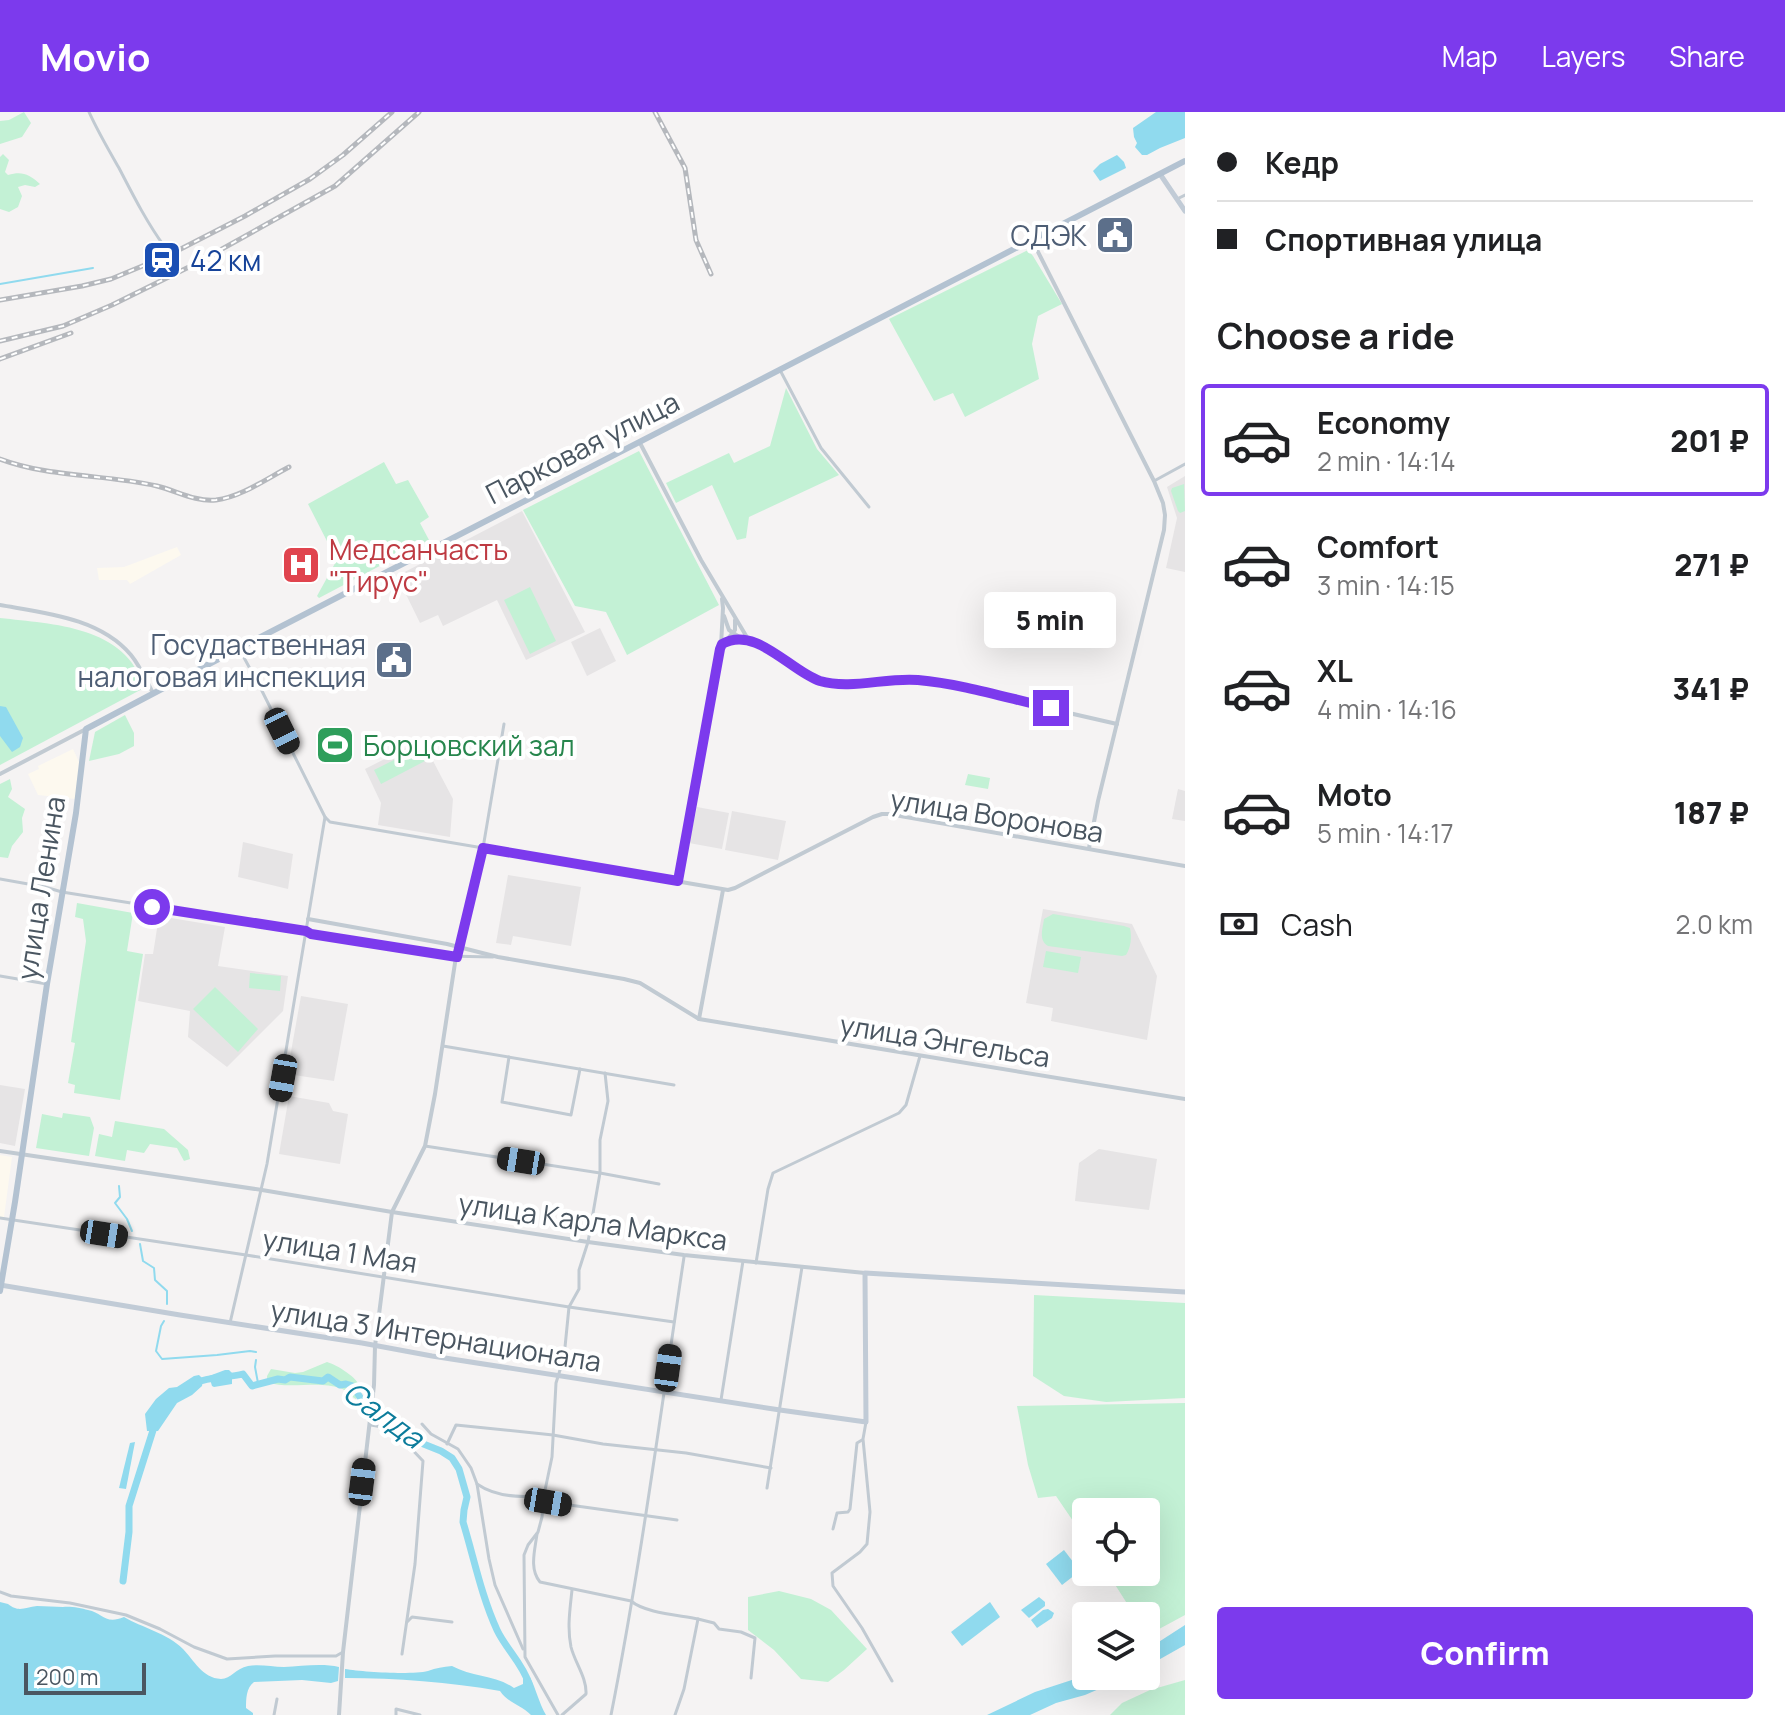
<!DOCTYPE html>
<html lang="en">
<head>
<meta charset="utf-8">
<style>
  :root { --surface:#fff; --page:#f6f6f6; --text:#202124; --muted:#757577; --line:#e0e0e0; --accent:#7c3aed }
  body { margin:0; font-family:Manrope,sans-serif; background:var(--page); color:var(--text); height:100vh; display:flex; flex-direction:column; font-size:30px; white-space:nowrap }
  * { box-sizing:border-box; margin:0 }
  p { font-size:26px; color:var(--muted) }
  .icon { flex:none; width:44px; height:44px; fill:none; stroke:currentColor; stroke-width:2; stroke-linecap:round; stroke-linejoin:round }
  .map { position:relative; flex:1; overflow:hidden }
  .details { display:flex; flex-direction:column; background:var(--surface); width:600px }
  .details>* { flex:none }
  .banner { display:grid; align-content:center; height:176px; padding:0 32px; background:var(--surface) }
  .tools { position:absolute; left:1072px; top:1386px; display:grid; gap:16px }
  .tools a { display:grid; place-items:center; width:88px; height:88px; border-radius:8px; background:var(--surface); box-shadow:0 8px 32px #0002; font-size:40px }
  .scale { position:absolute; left:24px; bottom:20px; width:122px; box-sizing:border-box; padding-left:8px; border:4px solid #4a5661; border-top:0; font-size:22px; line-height:28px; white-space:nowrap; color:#4a5661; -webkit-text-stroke:6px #fff; paint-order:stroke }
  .end { position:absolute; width:36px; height:36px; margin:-18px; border:10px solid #7c3aed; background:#fff; box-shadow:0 0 0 4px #fff }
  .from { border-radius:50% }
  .bubble { position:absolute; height:56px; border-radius:8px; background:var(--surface); box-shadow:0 8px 32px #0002; font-size:26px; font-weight:800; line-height:56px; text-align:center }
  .car { position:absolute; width:24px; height:48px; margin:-24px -12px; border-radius:10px; box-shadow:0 0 6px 2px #0007; background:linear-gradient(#222 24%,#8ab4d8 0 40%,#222 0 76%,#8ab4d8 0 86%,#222 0) }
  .banner b { display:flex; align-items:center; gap:28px; height:76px; font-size:30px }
  .banner b+b { border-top:2px solid var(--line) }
  .banner i { width:20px; height:20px; background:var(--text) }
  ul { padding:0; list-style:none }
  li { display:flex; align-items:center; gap:24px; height:112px; margin:0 16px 12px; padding:0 16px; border:4px solid transparent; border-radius:8px }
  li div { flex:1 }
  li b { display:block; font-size:30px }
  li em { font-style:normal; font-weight:800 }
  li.current { border-color:var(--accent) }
  li>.icon { width:72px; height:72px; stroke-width:1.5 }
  h2 { padding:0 32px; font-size:36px; line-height:96px }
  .pay { display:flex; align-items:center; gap:20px; height:88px; padding:0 32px; font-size:30px }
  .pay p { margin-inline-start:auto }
  .primary-button { display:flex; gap:16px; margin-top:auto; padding:16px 32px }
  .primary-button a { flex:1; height:92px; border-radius:8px; background:var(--accent); color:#fff; font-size:32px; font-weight:800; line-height:92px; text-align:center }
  header { display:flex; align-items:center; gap:48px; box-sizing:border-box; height:112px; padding:0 40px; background:var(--accent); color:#fff }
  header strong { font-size:38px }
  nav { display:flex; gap:44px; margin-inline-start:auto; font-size:28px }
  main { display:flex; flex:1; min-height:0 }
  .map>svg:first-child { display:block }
</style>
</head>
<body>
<header>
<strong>Movio</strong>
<nav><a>Map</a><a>Layers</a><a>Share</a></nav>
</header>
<main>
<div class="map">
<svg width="1185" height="1603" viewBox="0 0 1185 1603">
  <rect width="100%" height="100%" fill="#f5f3f3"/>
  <g fill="#fdf9ef">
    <polygon points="177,435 181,443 130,472 127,468 99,468 97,456 124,455"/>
    <polygon points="73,637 80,652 75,687 38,683 28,662 39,657 38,654"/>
    <polygon points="0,1043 12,1045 4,1105 0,1105"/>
  </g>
  <g fill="#e6e4e5">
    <polygon points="1185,364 1185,460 1166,456 1177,406 1167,375"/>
    <polygon points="522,399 585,520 526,548 497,488 443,514 438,503 420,511 397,464"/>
    <polygon points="600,516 616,549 587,564 571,530"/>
    <polygon points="422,628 453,687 450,725 378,713 381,691 365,657"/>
    <polygon points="1178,677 1185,679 1185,709 1172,707"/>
    <polygon points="697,695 729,701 722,737 689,731"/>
    <polygon points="732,699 786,709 778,748 725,738"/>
    <polygon points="243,730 293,742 288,777 238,765"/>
    <polygon points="508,763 581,775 571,834 513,824 511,833 496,831"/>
    <polygon points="1043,797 1132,812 1157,864 1147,928 1051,909 1053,896 1026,891"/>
    <polygon points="159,804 225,815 218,854 288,864 283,899 227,955 188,925 190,899 138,889 145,842 153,842"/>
    <polygon points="301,884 348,892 334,969 287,962"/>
    <polygon points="0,973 25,977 15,1034 0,1031"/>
    <polygon points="289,984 329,991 333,999 348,1002 340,1052 279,1042"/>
    <polygon points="1099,1037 1157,1047 1149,1098 1075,1089 1079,1051"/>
  </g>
  <g fill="#c3f1d5">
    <polygon points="24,0 31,11 22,25 0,32 0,9 9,8"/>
    <path d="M3 42 9 48 5 60 8 63C22 59 29 62 40 72L35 75 25 73 18 75 22 84 18 95 9 100 0 97V45Z"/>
    <polygon points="1028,138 1033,144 1062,192 1038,204 1032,232 1039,267 965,305 953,281 934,289 889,207"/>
    <polygon points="786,276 817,337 839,363 749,405 746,426 737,428 712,373 676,391 666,371 729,341 734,351 770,334"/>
    <polygon points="639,339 719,493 627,543 606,500 575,494 523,398"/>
    <polygon points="384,350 396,372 408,368 429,405 420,411 429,428 319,486 317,484 339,444 331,437 308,392"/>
    <polygon points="1184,372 1185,399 1180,401 1178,399 1171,379 1172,376"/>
    <polygon points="530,475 556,529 530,542 504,488"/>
    <path d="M0 506C53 512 127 514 144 576L0 653Z"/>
    <polygon points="125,603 134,621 134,634 119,642 89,649 95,620"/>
    <polygon points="418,636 425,649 381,672 374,658"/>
    <polygon points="968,662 990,666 988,677 965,673"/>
    <polygon points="10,667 12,677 8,685 25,697 22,706 23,720 12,734 8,746 0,745 0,672"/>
    <polygon points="77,791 133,801 127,839 143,842 120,988 74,981 75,973 68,971 75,931 71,930 86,829 83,807 75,805"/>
    <path d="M1053 802 1124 814 1130 816C1132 825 1131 835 1126 843L1122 844 1048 834C1038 828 1043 816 1044 807Z"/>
    <polygon points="1046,839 1081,845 1078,861 1043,855"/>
    <polygon points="250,861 281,864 280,879 249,876"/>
    <polygon points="215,875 258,917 238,940 193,897"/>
    <polygon points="63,1001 90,1005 94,1016 89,1044 36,1036 42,1002 62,1006"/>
    <polygon points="115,1009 164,1017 188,1038 190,1047 184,1049 177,1036 150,1032 144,1041 127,1038 125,1049 95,1044 99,1022 112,1025"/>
    <polygon points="1034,1183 1185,1191 1185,1286 1106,1290 1064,1284 1033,1264"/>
    <path d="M327 1250C337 1253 357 1265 360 1275 362 1280 359 1282 356 1287 350 1284 347 1278 340 1276 317 1268 290 1278 267 1270V1264L271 1257 295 1261 303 1260Z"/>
    <polygon points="1185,1291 1185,1503 1148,1523 1146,1521 1146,1504 1135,1504 1107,1460 1146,1460 1146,1400 1086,1400 1086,1428 1056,1384 1038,1386 1028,1353 1017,1294"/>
    <polygon points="779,1479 811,1487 831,1498 867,1537 844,1558 828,1570 801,1567 774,1538 748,1518 748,1485"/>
    <polygon points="1185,1568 1185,1603 1110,1603 1122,1591 1150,1578"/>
  </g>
  <g fill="#90daee">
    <polygon points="1156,0 1185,0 1185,26 1160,36 1147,43 1142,43 1135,35 1137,31 1134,25 1133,16"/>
    <polygon points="1117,43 1124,50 1126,56 1100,69 1093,59 1100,52"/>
    <polygon points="0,594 6,595 23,626 20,635 12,640 0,624"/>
    <polygon points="225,1258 229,1258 232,1261 232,1272 214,1275 212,1274 209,1264"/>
    <polygon points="199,1263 203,1267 202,1274 192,1283 177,1291 158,1319 147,1319 145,1302 156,1287 169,1276 177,1275 194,1264"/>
    <polygon points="135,1330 126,1377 119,1376 130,1331"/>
    <polygon points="1064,1438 1080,1459 1062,1473 1046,1452"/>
    <polygon points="1039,1485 1045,1490 1045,1494 1029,1506 1021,1498"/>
    <path d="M0 1490 8 1492C19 1501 25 1495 37 1494 46 1494 55 1495 63 1495 70 1494 81 1496 88 1498 103 1501 105 1513 124 1505 143 1516 167 1521 183 1537 194 1548 202 1566 221 1567 231 1567 236 1556 248 1554 260 1552 272 1555 284 1555 302 1554 323 1551 339 1555L338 1569 331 1571 302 1568 254 1570C246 1576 246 1587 246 1596L253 1601V1603H0Z"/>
    <polygon points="990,1490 1000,1505 962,1534 951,1520"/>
    <polygon points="1048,1497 1054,1501 1052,1506 1037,1516 1031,1508 1043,1498"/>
    <polygon points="1185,1513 1185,1533 1146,1555 1146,1535 1154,1533"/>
    <path d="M452 1554C472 1565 496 1563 514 1576L523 1572V1566L530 1565C536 1577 539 1591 546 1603H531C521 1593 508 1591 500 1579 449 1570 397 1566 345 1566V1557C363 1560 411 1563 428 1559 436 1556 443 1555 452 1554Z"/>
    <polygon points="1129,1564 1085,1583 1056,1591 1030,1603 987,1603 1035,1580 1081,1565"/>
  </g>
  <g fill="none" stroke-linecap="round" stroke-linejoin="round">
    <g stroke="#90daee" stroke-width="2">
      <polyline points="0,172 93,156"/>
      <polyline points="119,1074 120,1085 115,1091 127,1107 132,1119"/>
      <polyline points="140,1132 143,1149 154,1156 155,1168 167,1179 167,1192"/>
      <polyline points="164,1209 161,1214 156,1239 162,1247 217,1243 250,1239 256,1240"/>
      <polyline points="256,1248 255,1255 258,1271"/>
    </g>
    <g stroke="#90daee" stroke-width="7">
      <path d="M196 1271C208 1264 229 1266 243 1262L252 1274 278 1267 285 1268 290 1265 323 1269 328 1265 340 1273 346 1272 353 1274 363 1290 380 1299 389 1300 393 1303 395 1309 408 1319 416 1329 441 1339 452 1346 459 1357 467 1385 464 1398 463 1410C474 1446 481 1483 497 1518 506 1537 523 1552 529 1572"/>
      <polyline points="123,1469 129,1420 129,1394 155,1312"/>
    </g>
    <g stroke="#c1cad2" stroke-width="3">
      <path d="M89 0C98 20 108 37 119 56 133 83 146 109 164 134"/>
      <polyline points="1177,87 1185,83"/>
      <polyline points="780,258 821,336 869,395"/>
      <polyline points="1154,369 1185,352"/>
      <polyline points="325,705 330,710 483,736 504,612"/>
      <polyline points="0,767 45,775 62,780 306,819 311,822 445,844 493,845"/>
      <polyline points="0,864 47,872"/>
      <polyline points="443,934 674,973"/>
      <polyline points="509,945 502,990 571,1003 580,957"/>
      <polyline points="425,1034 600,1061 659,1072"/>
      <polyline points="0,1106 246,1143 569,1195 674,1210"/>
      <polyline points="756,1151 768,1077 773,1061 899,1001 906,993 920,944"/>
      <polyline points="230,1211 267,1052 325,705 260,575 242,542 238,537"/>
      <polyline points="721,1288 743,1149"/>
      <polyline points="866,1310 863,1327 870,1400 867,1432 860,1440 832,1461 833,1474 862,1516 892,1569"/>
      <polyline points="422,1312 431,1322 458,1337 471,1356 477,1372 489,1447 495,1473 523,1537"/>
      <polyline points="371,1313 388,1316 404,1329 423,1349 415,1452 402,1542"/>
      <polyline points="447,1332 456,1313 553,1323 603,1332 686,1341 771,1356"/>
      <path d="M477 1372C496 1385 521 1386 544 1383L548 1390 677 1408"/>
      <polyline points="767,1376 802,1155"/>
      <polyline points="833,1417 837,1401 848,1400 850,1397 857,1331 862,1328"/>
      <path d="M537 1422C535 1438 529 1457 540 1470L631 1489C645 1501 679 1503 698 1507L684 1577 675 1603"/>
      <polyline points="0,1480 11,1484 70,1491 126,1503 160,1517 194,1535 227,1547 275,1544 336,1544 343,1540"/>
      <polyline points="698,1507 714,1511 719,1517 741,1520 755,1526 751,1566"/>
      <polyline points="407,1510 412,1505 452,1510"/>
      <polyline points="274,1603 277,1587"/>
      <polyline points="396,1603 396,1597 420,1603"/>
      <polyline points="558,1603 525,1545 524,1443 528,1433 538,1420 542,1405 544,1383 552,1345 556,1271 564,1245 569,1195 579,1177 579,1158 588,1130 600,1061 600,1028 608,989 605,961"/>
      <path d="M562 1603 586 1582C587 1566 575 1551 571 1535 567 1516 570 1497 572 1478"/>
      <path d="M611 1603C641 1451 661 1298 684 1145"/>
    </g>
    <g stroke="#c1cad2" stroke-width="4">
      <polyline points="1032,128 1154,369 1163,391 1165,403 1164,418 1098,689 1089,736"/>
      <polyline points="640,331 701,448 748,527 768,537 812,566 826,570 843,571 914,567 929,569 1117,612"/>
      <path d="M0 493C45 501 100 506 131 543 140 554 146 568 153 581"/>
      <polyline points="724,504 729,518 742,527"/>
      <polyline points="725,530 735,518 735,508"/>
      <polyline points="0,662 86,617"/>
      <polyline points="678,769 721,534 723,496 722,487"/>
      <polyline points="308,807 447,832 498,845 624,867 640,871 699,907 1185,987"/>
      <polyline points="699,907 723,778"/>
      <polyline points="0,1039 262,1078 392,1100 588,1130 684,1143 865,1161"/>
      <polyline points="339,1603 343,1540 374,1273 375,1234 392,1100 425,1034 435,982 455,851 483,736 728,778 735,776 873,705 882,702 889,702 1185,754"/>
    </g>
    <g stroke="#c1cbd6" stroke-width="5">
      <polyline points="1160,62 1185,99"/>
      <polyline points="0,1173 180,1203 362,1231 432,1244 780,1298 866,1310 865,1161 1185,1180"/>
    </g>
    <polyline stroke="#b3c2d1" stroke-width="6" points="0,1179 15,1090 47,872 76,701 86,617 247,532 1185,49"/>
    <defs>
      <g id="rail">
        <polyline points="655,0 685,56 696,128 711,162"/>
        <polyline points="0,188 82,174 111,167 169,143 245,104 310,67 343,43 392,0"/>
        <polyline points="0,229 63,214 112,193 195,152 335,74 419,0"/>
        <polyline points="0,247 71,221"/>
        <path d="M0 347C51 366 105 362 157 374 177 379 195 390 216 388 241 385 266 367 289 355"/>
      </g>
    </defs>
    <use href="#rail" stroke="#b5b8bd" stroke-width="5"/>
    <use href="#rail" stroke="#fff" stroke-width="2" stroke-dasharray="6" stroke-linecap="butt"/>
  </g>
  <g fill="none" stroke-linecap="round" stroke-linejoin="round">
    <path stroke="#7c3aed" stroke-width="10" d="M152 795 306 819 311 822 457 845 483 736 678 769 720 537 722 532C756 513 790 559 820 569 851 578 887 565 918 568 963 572 1007 586 1051 596"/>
  </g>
  <defs>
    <symbol id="civic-square" viewBox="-11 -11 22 22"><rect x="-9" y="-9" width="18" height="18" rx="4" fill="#5c6f8a" stroke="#fff"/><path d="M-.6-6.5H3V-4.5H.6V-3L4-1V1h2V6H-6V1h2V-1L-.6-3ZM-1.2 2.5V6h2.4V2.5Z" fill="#fff"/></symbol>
    <symbol id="station-square" viewBox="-11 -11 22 22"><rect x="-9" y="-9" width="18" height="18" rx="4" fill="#1a4fb4" stroke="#fff"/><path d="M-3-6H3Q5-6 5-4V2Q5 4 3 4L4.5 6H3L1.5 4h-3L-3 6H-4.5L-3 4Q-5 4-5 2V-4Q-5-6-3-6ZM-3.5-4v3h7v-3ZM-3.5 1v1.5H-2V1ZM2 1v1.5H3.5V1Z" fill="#fff"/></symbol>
    <symbol id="hospital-square" viewBox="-11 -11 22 22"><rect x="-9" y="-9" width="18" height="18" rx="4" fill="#e0444e" stroke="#fff"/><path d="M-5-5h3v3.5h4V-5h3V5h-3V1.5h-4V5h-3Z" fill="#fff"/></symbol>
    <symbol id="stadium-square" viewBox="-11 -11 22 22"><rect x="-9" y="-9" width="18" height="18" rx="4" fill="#2e9e5b" stroke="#fff"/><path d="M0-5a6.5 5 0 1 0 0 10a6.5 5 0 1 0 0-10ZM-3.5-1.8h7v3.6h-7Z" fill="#fff"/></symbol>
  </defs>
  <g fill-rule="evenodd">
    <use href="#civic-square" x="1093" y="101" width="44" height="44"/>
    <use href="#station-square" x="140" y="126" width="44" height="44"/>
    <use href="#hospital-square" x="279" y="431" width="44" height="44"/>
    <use href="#civic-square" x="372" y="526" width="44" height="44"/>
    <use href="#stadium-square" x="313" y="611" width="44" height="44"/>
  </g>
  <g text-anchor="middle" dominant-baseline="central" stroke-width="8" stroke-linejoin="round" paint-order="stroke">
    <g font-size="28" fill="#4e5e75" stroke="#fff" text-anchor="end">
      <text x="1087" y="123">СДЭК</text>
      <text x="366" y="532">Госудаственная<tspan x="366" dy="32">налоговая инспекция</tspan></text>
    </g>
    <g font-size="28" fill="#164399" stroke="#fff" text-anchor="start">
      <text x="190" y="148">42 км</text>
    </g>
    <g font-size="28" fill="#4a5661" stroke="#fff">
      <text transform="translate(582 335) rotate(-27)">Парковая улица</text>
      <text transform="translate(997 703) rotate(9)">улица Воронова</text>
      <text transform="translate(40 776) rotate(-81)">улица Ленина</text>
      <text transform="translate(945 928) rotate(9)">улица Энгельса</text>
      <text transform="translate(593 1109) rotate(8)">улица Карла Маркса</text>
      <text transform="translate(340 1138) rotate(9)">улица 1 Мая</text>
      <text transform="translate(436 1223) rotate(9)">улица 3 Интернационала</text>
    </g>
    <g font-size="28" fill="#be3a42" stroke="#fff" text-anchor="start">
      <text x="329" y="437">Медсанчасть<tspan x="329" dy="32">"Тирус"</tspan></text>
    </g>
    <g font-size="28" fill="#27864d" stroke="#fff" text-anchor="start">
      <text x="363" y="633">Борцовский зал</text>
    </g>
    <g font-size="30" font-style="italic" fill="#0c7c9b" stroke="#fff">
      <text transform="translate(384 1302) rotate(36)">Салда</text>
    </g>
  </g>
</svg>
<div class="tools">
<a><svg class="icon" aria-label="locate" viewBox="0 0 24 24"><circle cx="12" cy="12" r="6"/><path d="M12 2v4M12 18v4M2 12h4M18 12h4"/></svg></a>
<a><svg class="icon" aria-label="layers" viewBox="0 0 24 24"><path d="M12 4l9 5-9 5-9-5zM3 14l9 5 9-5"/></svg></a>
</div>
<div class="scale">200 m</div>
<i class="end from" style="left:152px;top:795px"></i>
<i class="end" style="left:1051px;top:596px"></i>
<div class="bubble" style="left:984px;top:480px;width:132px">5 min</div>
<i class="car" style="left:282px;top:619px;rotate:154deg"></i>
<i class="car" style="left:283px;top:966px;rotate:190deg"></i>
<i class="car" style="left:521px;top:1049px;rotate:279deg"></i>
<i class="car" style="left:104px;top:1122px;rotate:99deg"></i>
<i class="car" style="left:668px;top:1256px;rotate:8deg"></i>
<i class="car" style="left:362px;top:1370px;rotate:7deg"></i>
<i class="car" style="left:548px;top:1390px;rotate:100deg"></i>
</div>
<section class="details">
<div class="banner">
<b><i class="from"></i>Кедр</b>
<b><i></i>Спортивная улица</b>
</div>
<h2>Choose a ride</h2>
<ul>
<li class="current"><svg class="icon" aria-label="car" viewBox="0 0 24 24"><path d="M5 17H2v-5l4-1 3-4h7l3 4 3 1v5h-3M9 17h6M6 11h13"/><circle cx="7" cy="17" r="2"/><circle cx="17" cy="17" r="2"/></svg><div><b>Economy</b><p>2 min · 14:14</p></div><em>201 ₽</em></li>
<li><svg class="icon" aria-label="car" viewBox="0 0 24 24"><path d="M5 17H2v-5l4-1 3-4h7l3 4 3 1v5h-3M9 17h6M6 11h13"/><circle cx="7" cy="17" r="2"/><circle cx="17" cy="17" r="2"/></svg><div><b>Comfort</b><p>3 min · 14:15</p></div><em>271 ₽</em></li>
<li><svg class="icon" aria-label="car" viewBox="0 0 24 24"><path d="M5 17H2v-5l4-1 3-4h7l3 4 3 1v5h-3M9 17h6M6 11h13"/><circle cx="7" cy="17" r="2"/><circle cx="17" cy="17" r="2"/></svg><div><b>XL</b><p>4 min · 14:16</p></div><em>341 ₽</em></li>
<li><svg class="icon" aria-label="car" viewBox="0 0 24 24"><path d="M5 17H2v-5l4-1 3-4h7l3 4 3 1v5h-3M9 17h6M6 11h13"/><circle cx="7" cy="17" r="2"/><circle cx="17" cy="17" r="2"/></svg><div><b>Moto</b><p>5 min · 14:17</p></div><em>187 ₽</em></li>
</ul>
<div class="pay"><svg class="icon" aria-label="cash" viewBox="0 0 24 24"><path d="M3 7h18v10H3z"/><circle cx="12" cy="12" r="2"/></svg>Cash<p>2.0 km</p></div>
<div class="primary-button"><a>Confirm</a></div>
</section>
</main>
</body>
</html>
